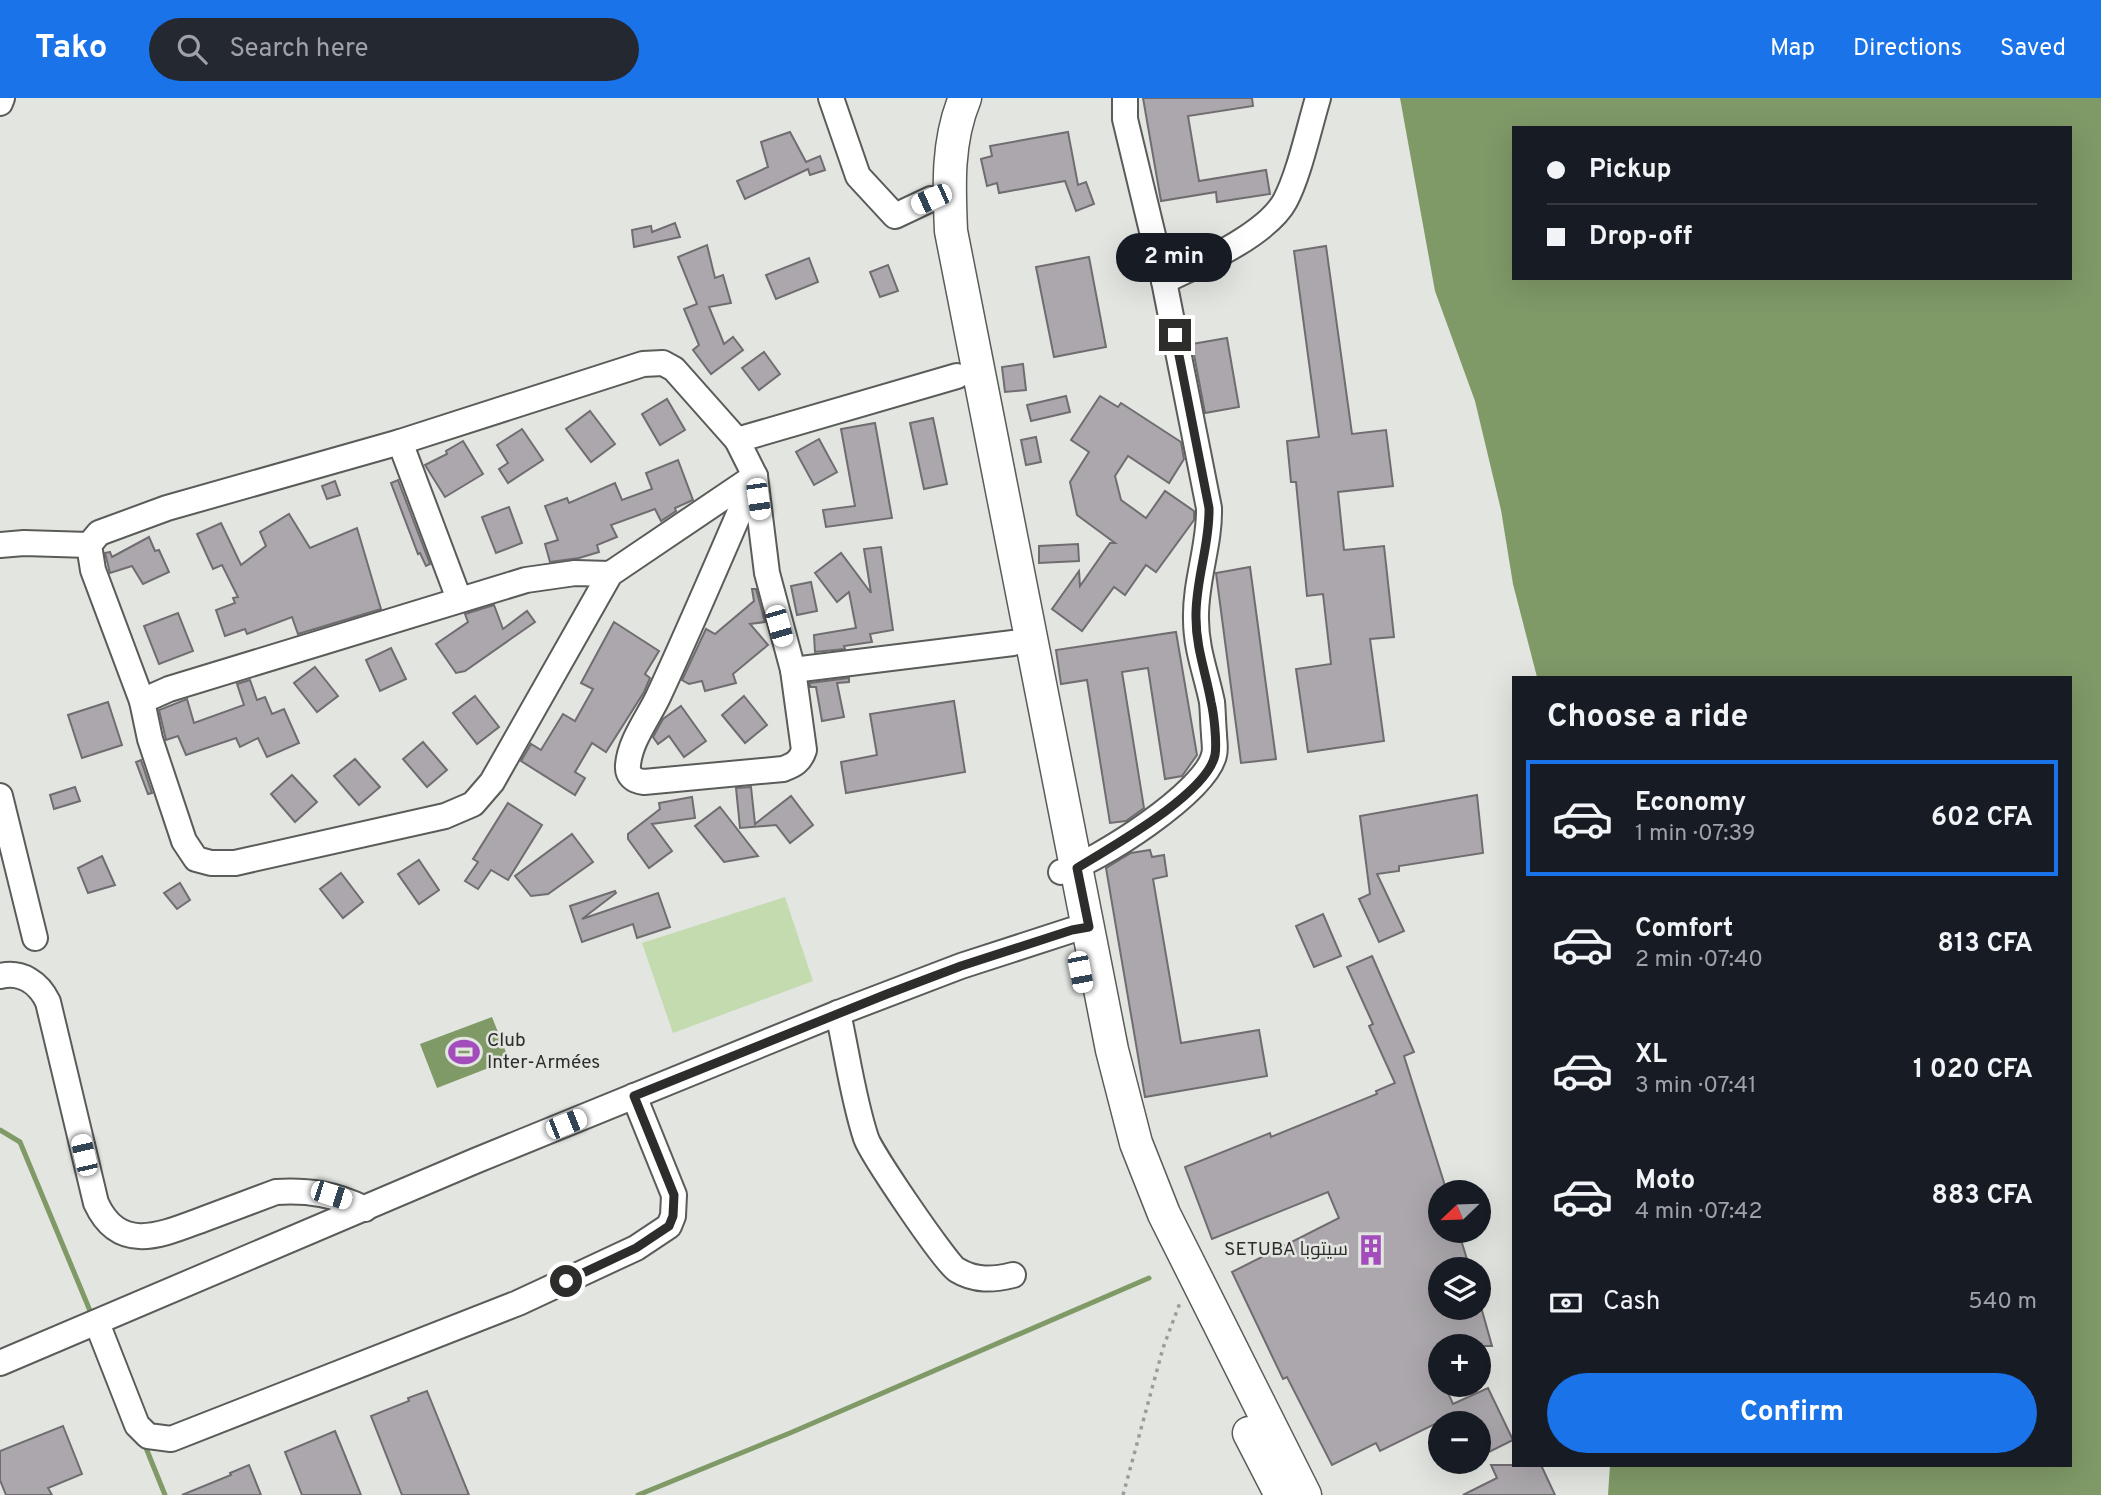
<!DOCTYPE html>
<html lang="en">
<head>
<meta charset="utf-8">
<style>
  :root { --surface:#171b24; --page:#242831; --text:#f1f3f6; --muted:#9ea1a6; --line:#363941; --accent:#1a73e8 }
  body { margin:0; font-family:Overpass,Cairo,sans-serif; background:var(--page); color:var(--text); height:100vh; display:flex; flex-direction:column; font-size:26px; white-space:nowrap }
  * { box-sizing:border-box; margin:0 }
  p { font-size:23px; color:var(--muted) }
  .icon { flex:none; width:38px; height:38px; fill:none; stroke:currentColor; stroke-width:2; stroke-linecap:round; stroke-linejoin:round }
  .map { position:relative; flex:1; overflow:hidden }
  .sheet { position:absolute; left:1512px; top:578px; width:560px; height:791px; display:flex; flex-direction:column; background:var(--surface); border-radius:0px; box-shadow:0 7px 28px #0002 }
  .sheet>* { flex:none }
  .guide { position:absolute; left:1512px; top:28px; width:560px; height:154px; border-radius:0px; box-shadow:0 7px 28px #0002; display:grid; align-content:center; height:154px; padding:0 35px; background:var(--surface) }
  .needle { width:46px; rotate:247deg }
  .fabs { position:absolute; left:1428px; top:1082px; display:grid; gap:14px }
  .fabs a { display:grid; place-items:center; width:63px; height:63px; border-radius:50%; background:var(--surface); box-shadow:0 7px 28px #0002; font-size:35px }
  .end { position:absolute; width:32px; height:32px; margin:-16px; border:9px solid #2d2e2c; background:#fff; box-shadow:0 0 0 4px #fff }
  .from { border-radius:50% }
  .bubble { position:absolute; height:49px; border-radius:24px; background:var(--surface); box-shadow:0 7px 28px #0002; font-size:23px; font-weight:700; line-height:49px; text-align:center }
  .car { position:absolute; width:21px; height:42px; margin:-21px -10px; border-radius:9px; box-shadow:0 0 5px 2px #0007; background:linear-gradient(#fff 24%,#345 0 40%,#fff 0 76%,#345 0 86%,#fff 0) }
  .guide b { display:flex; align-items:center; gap:24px; height:66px; font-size:26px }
  .guide b+b { border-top:2px solid var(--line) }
  .guide i { width:18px; height:18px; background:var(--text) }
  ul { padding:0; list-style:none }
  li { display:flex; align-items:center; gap:21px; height:116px; margin:0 14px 10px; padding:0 21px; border:4px solid transparent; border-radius:0px }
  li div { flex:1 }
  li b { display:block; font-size:26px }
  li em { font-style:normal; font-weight:700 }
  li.current { border-color:var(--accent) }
  li>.icon { width:63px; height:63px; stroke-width:1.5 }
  h2 { padding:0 35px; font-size:32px; line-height:84px }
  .pay { display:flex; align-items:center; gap:18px; height:77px; padding:0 35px; font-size:26px }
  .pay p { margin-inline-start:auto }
  .button { display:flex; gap:14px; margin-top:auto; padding:14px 35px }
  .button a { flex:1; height:80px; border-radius:42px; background:var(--accent); color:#fff; font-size:28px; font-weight:700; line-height:80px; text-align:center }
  header { display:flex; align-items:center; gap:42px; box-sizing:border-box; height:98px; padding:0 35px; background:var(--accent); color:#fff }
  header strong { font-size:33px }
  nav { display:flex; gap:38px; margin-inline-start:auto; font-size:24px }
  .search { width:490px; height:63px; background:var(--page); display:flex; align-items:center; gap:18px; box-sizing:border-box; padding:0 24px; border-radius:38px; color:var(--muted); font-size:26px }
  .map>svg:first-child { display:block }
</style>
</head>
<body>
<header>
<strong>Tako</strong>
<div class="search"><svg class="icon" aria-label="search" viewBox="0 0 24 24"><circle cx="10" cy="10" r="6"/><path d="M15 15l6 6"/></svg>Search here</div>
<nav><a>Map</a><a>Directions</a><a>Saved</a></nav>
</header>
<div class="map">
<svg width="2101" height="1397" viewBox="0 0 2101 1397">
  <rect width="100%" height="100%" fill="#e2e5e0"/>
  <polygon fill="#c3dbaf" points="785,799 813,883 673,935 642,845"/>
  <g fill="#7f9967" fill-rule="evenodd">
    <path d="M1400 0H2101V1397H1608L1610 1367H2070V579H1537L1513 486 1501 412 1475 303 1435 193ZM1514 30H2070V180H1514Z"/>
    <polygon points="492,919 509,962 437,990 420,946"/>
  </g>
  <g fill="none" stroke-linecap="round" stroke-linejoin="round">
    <g stroke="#7f9967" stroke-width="5">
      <polyline points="0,1032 20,1044 93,1220"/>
      <polyline points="144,1345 165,1397"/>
      <polyline points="638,1397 790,1335 1149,1180"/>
    </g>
  </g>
  <g fill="#aba7ac" stroke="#706d71" stroke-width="2">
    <polygon points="1143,0 1252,0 1253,8 1188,18 1199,83 1266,72 1270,96 1217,104 1216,94 1161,103"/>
    <polygon points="790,34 806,64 820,58 825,72 810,77 808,71 745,101 737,83 768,69 761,44"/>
    <polygon points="1068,34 1078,87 1086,84 1094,106 1076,113 1065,83 999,95 997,85 987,88 981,61 992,58 990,48"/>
    <polygon points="675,125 680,139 634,149 632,132 651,128 652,134"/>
    <polygon points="707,147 715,180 723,177 731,205 709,209 724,246 733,239 743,252 711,276 693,252 699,247 684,211 697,206 678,159"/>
    <polygon points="1326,148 1352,336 1386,332 1393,388 1338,394 1344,452 1384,448 1394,539 1370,541 1384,643 1308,654 1296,571 1331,566 1323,496 1307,498 1296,384 1291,384 1287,343 1319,339 1294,153"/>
    <polygon points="1089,159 1106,249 1054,259 1036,169"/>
    <polygon points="809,160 818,184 776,201 766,177"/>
    <polygon points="888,167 898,193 880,199 870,174"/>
    <polygon points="1227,240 1239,309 1205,315 1192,246"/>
    <polygon points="764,254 780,276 759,292 742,270"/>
    <polygon points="1023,266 1026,292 1005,294 1002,269"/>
    <polygon points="1066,298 1070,314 1031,323 1027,307"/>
    <polygon points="1100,298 1118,309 1121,305 1181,344 1184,361 1169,385 1128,358 1115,378 1121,402 1146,420 1165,393 1194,413 1194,422 1156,474 1146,467 1125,497 1114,489 1082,533 1052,511 1079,473 1080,488 1110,445 1115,445 1077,417 1070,384 1089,354 1071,342"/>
    <polygon points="667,301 685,332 660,347 642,316"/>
    <polygon points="590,313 615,346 591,364 566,331"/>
    <polygon points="933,320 947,386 924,391 910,325"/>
    <polygon points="875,325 892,420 826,429 823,412 855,408 841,331"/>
    <polygon points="522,331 543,362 508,385 499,371 508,365 497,347"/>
    <polygon points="1036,339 1041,364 1026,367 1021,342"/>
    <polygon points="819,341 837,374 814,387 796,354"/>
    <polygon points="463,343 483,376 445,399 425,367 447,356 446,353"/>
    <polygon points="678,362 693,402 675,410 676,413 661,423 655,411 611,427 617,439 597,447 599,454 579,460 550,464 545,446 558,442 545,408 567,400 569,405 615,385 622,402 652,391 646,375"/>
    <polygon points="398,382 430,466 426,468 420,455 418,456 391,385"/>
    <polygon points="335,383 340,397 327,401 322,388"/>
    <polygon points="509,409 522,445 496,455 482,419"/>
    <polygon points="289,416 310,450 357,430 381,511 298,536 292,519 247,536 245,531 225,538 216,512 235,505 233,500 238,499 222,467 213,471 197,436 221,425 241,467 266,448 260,434"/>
    <polygon points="149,439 155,453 159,452 169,474 143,486 132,468 110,475 105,455 110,454 112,459"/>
    <polygon points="1078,446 1079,463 1039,465 1039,448"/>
    <polygon points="881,449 893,532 870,536 872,544 844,548 845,551 815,554 814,537 856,530 849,494 837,504 815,475 841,455 871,495 864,451"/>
    <polygon points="1250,469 1276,661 1241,665 1216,475"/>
    <polygon points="811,484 817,513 797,517 791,488"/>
    <polygon points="752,491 756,491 765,524 750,526 768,547 733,576 736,585 705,593 702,583 689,586 682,582 706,531 715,536 754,503"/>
    <polygon points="494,507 503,531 527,513 535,524 465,573 456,575 436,546 468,524 465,516"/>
    <polygon points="178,515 193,553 159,566 144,528"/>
    <polygon points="614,524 659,553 645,576 650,580 644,594 606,654 592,645 575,674 585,680 575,697 521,663 531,646 541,652 563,616 575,623 593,591 581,585"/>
    <polygon points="1176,534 1197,657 1182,678 1165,681 1148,570 1122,574 1144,710 1126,723 1110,725 1087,582 1061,586 1056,552"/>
    <polygon points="391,550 406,581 380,593 366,562"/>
    <polygon points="315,569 338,598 317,614 294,585"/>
    <polygon points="849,580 849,584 837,585 844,619 822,623 816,589 810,589 810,585"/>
    <polygon points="250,582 257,602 265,599 272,616 284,611 299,645 267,659 258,640 240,649 236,640 186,657 178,638 166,642 159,612 187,601 194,625 244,607 237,586"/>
    <polygon points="475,598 499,629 477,646 453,615"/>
    <polygon points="744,598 767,627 745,645 722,617"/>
    <polygon points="954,603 965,674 846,695 841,664 877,657 870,616"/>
    <polygon points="108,604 122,647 82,660 68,617"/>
    <polygon points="681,608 706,643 684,659 669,638 658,646 653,639 663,621"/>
    <polygon points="423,644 447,672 427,689 403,661"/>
    <polygon points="355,661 380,689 359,707 334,678"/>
    <polygon points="141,662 152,695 148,696 136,664"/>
    <polygon points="292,677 317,704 295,724 271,696"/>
    <polygon points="75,689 80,703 54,711 50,697"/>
    <polygon points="751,689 755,726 791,698 813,727 790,745 776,727 740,730 736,690"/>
    <polygon points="1477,697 1483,755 1399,768 1399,773 1377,776 1404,833 1379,844 1359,801 1370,796 1360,718"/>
    <polygon points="692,699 695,720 652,726 672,753 649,770 628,741 628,736 660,711 659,705"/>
    <polygon points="508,705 542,727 508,782 491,772 478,791 465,783 478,764 473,761"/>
    <polygon points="720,709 758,758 724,764 695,728"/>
    <polygon points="572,736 593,764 548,796 531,798 515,778"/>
    <polygon points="1150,752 1152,759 1164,757 1167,778 1153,781 1181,945 1259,932 1267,978 1145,999 1106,770 1131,755"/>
    <polygon points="102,758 115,787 88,795 78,770"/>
    <polygon points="419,762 439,792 419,806 398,776"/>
    <polygon points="341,775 363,804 343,820 320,791"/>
    <polygon points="180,785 190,802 177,811 164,795"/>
    <polygon points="615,793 616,795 582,821 658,795 670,829 637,840 633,826 582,844 570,808"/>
    <polygon points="1323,816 1341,858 1314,869 1296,828"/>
    <polygon points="1372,858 1414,954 1404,958 1447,1094 1440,1094 1440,1132 1458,1132 1470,1171 1440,1171 1440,1209 1481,1209 1492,1248 1440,1248 1440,1286 1444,1286 1453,1306 1488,1290 1513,1342 1479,1359 1479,1325 1450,1325 1447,1320 1380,1353 1376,1345 1332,1367 1287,1279 1283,1281 1232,1174 1339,1120 1328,1094 1212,1141 1185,1069 1270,1035 1271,1039 1377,996 1376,993 1395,985 1369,928 1373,926 1347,869"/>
    <polygon points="427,1293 469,1397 402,1397 371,1318 409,1303 408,1300"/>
    <polygon points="63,1328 82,1376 48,1390 52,1397 6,1397 0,1382 0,1353"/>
    <polygon points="335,1333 361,1397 302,1397 285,1354"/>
    <polygon points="249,1367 261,1397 182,1397 231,1377 230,1375"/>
    <polygon points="1491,1367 1541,1367 1555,1397 1463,1397 1497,1380"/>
  </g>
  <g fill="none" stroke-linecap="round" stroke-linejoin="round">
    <defs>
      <g id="minor">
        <polyline points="831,0 858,78 895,118 931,101"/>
        <polyline points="0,5 2,0"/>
        <path d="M1164 183C1198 167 1267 137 1285 103 1299 77 1309 30 1318 0"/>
        <polyline points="400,344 459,501"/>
        <polyline points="755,378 767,475 793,572 1013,545"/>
        <path d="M755 379C723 452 692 526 658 599 648 620 630 643 628 667 627 678 634 683 644 684L783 671C794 667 800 664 804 652L793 572"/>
        <polyline points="0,447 24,445 89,447"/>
        <polyline points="610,476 575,475 526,482 169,591 142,603 150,641 184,743 196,761 211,765 235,765 445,718 473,706 492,684 610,476 755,378 737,342 957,278"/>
        <polyline points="142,603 93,472 89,447 99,435 167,410 400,344 643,266 663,265 674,271 737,342"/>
        <polyline points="0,698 35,840"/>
        <path d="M1061 774C1096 765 1206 694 1214 657 1216 651 1214 643 1214 636 1213 626 1213 614 1212 604 1206 575 1196 551 1196 521 1195 483 1210 447 1209 410L1164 183 1125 21V0"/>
        <path d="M0 878C22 873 39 885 48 904L96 1105C120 1157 163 1136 204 1121 228 1112 252 1103 276 1094 308 1092 335 1096 365 1111"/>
        <path d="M838 915C847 955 853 1001 866 1040 871 1055 946 1166 957 1172 975 1183 993 1182 1013 1177"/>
        <polyline points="97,1225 137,1327 148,1338 171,1341 518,1205 636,1150 669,1128 673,1118 674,1097 634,998"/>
        <polyline points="0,1265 475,1063 838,915 961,868 1072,832 1089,829"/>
      </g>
      <g id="major">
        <path d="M965 0C947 43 949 88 951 133L1112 952 1136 1045 1164 1116 1305 1397"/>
        <polyline points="1249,1335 1281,1397"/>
      </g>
    </defs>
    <use href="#minor" stroke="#595c58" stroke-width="28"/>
    <use href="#major" stroke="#595c58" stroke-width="35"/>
    <polyline stroke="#9b9d9a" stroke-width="3.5" stroke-dasharray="3.5 5" stroke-linecap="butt" points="1123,1397 1163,1250 1181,1202"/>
    <use href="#minor" stroke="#fff" stroke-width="24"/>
    <use href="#major" stroke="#fff" stroke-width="32"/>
  </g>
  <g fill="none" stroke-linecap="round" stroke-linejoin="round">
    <path stroke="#2d2e2c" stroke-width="9" d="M566 1183 636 1150 669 1128 673 1118 674 1097 634 998 887 896 961 868 1072 832 1089 829 1077 770C1111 749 1207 696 1215 657 1217 645 1214 616 1211 604 1206 575 1196 550 1196 520 1195 483 1210 447 1209 410L1175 237"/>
  </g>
  <defs>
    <symbol id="stadium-bare" viewBox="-9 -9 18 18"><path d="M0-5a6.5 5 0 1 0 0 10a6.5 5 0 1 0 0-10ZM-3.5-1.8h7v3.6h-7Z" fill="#a24dbb" stroke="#e2e5e0" stroke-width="2.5" paint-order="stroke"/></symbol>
    <symbol id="building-bare" viewBox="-9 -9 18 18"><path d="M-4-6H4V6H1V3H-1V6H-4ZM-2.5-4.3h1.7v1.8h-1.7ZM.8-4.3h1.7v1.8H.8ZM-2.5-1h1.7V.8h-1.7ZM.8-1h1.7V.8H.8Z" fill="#a24dbb" stroke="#e2e5e0" stroke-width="2.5" paint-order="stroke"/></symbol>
  </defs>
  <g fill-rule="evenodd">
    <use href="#stadium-bare" x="442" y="932" width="44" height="44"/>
    <use href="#building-bare" x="1349" y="1130" width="44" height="44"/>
  </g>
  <g text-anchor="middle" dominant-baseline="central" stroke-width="5" stroke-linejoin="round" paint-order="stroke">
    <g font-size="19" fill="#2d2e2c" stroke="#e2e5e0" text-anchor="start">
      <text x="487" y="943">Club<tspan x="487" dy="22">Inter-Armées</tspan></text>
      <text x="1348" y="1152" text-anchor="end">SETUBA سيتوبا</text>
    </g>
  </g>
</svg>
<div class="fabs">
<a><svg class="needle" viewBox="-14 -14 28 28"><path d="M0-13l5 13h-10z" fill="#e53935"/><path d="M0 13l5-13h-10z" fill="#9ea1a6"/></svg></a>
<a><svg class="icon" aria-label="layers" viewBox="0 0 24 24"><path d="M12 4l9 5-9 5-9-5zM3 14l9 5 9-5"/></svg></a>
<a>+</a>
<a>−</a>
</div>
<i class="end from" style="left:566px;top:1183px"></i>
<i class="end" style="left:1175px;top:237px"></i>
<div class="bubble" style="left:1116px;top:135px;width:116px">2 min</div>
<i class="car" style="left:931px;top:101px;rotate:246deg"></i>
<i class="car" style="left:758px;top:401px;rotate:172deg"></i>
<i class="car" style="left:779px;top:528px;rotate:164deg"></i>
<i class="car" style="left:1080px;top:874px;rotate:169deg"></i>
<i class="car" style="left:566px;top:1026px;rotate:68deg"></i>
<i class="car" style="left:84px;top:1057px;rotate:347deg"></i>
<i class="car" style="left:331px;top:1097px;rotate:108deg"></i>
<div class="guide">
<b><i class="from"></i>Pickup</b>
<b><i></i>Drop-off</b>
</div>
<section class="sheet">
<h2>Choose a ride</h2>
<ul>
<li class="current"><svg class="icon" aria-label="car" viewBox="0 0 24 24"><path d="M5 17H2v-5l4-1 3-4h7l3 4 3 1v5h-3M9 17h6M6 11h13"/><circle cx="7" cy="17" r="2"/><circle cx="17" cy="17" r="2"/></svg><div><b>Economy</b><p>1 min · 07:39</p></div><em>602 CFA</em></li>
<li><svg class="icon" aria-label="car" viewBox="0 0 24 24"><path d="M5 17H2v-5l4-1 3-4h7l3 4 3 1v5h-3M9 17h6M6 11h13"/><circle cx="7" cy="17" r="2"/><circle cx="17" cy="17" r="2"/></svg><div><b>Comfort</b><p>2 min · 07:40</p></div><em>813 CFA</em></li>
<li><svg class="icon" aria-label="car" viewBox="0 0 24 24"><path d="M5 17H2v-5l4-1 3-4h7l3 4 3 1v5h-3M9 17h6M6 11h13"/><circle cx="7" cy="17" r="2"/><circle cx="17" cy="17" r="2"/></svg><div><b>XL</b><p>3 min · 07:41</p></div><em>1 020 CFA</em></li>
<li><svg class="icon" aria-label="car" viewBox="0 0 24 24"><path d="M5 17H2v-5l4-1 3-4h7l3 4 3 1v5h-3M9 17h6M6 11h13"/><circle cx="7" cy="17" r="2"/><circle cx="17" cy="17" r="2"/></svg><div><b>Moto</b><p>4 min · 07:42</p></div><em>883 CFA</em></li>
</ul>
<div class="pay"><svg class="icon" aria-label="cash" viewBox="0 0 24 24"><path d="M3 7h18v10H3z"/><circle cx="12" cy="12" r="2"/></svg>Cash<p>540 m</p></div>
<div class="button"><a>Confirm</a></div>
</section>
</div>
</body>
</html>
